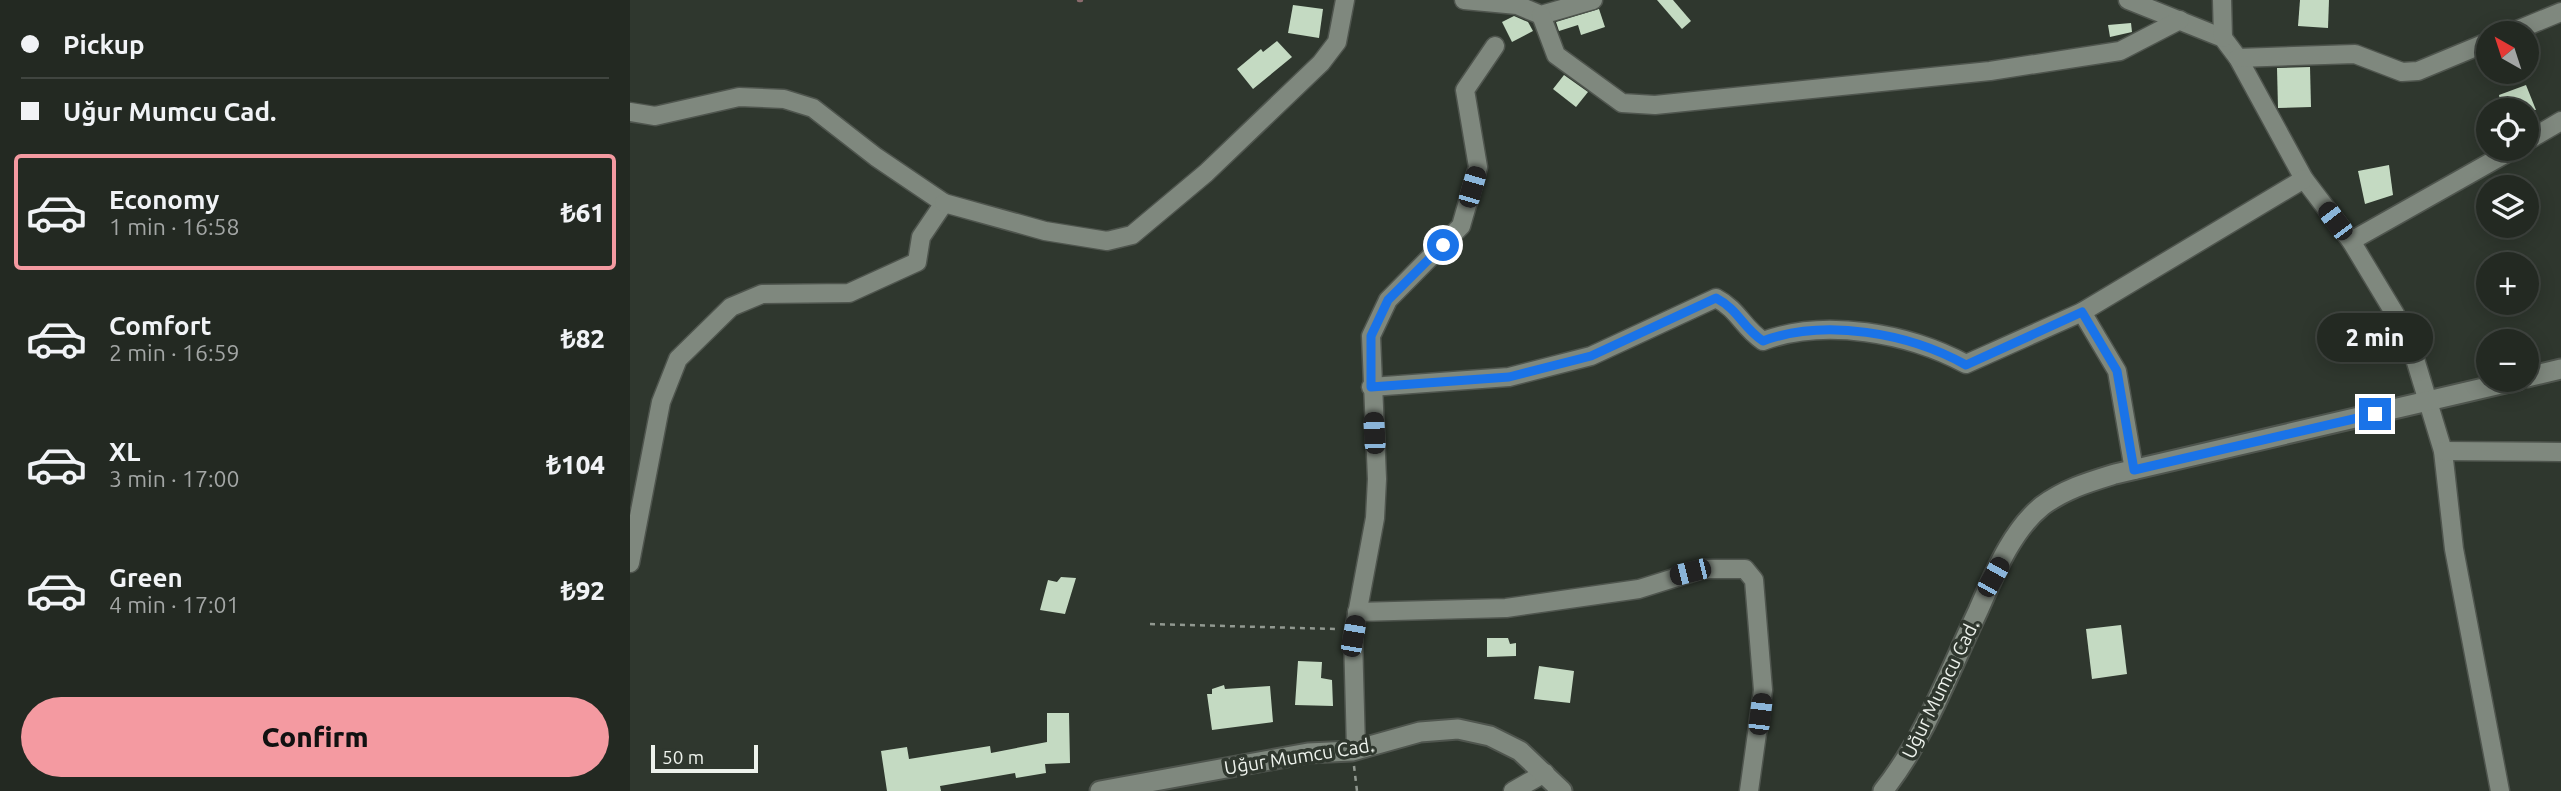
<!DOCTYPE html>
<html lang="en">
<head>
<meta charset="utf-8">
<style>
  :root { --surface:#232922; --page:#2f352f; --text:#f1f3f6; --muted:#a3a6a5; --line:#404540; --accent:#f49aa1 }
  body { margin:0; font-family:Ubuntu,sans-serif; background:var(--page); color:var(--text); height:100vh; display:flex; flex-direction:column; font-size:26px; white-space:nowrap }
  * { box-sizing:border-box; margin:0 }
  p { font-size:23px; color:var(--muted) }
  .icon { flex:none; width:38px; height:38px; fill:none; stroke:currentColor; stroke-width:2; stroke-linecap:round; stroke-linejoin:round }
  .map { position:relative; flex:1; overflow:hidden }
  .drawer { display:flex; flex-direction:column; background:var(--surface); width:630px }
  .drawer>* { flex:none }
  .guide { display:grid; align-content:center; height:154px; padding:0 21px; background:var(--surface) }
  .needle { width:46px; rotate:321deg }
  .tools { position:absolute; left:1846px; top:21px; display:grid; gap:14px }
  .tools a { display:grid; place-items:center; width:63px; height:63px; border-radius:50%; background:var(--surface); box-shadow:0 4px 18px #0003,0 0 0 2px var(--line); font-size:35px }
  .scale { position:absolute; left:21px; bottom:18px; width:107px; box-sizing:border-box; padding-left:7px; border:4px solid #edf2ec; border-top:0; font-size:19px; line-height:24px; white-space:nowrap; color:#edf2ec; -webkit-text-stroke:5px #2f372e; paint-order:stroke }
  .end { position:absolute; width:32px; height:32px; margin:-16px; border:9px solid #1a73e8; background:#fff; box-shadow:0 0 0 4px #fff }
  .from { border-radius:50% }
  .bubble { position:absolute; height:49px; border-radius:24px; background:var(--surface); box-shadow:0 4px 18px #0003,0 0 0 2px var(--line); font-size:23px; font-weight:800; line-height:49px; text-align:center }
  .car { position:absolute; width:21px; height:42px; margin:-21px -10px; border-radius:9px; box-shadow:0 0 5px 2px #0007; background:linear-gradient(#222 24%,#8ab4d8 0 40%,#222 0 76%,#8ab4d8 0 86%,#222 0) }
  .guide b { display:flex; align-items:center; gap:24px; height:66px; font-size:26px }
  .guide b+b { border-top:2px solid var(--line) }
  .guide i { width:18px; height:18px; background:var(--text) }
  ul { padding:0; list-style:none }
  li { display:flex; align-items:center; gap:21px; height:116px; margin:0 14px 10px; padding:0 7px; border:4px solid transparent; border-radius:7px }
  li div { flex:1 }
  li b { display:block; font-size:26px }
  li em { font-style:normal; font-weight:800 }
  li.current { border-color:var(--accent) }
  li>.icon { width:63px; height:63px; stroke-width:1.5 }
  .primary-button { display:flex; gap:14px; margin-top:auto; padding:14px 21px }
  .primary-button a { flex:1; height:80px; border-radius:42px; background:var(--accent); color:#111; font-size:28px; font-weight:800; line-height:80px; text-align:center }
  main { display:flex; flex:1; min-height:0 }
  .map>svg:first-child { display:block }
</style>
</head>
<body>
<main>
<section class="drawer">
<div class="guide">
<b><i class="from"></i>Pickup</b>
<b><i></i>Uğur Mumcu Cad.</b>
</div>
<ul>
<li class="current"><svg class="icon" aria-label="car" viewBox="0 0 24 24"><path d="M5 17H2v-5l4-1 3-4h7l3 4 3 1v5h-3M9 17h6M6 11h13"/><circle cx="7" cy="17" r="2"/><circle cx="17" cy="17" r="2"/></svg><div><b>Economy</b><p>1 min · 16:58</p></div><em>₺61</em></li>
<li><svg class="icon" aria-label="car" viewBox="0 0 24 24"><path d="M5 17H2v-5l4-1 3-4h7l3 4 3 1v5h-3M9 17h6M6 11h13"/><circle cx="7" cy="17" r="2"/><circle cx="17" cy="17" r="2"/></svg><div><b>Comfort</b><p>2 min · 16:59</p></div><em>₺82</em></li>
<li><svg class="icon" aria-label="car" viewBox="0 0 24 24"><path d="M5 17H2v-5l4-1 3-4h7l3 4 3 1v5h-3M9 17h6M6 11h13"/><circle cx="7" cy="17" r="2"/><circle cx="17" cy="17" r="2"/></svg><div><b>XL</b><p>3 min · 17:00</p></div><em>₺104</em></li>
<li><svg class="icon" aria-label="car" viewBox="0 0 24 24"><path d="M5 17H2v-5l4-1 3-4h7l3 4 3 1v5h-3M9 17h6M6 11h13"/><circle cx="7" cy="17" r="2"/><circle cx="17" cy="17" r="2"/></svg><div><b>Green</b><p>4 min · 17:01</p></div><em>₺92</em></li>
</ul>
<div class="primary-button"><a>Confirm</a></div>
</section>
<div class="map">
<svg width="1931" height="791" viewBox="0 0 1931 791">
  <rect width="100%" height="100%" fill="#2f372e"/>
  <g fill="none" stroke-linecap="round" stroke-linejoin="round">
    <polyline stroke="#8b6b6d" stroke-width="4.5" points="449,0 451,0"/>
  </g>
  <g fill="#c4dac2">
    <polygon points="1027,0 1043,0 1061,21 1052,29"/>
    <polygon points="1670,0 1699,0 1698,28 1668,26"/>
    <polygon points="663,5 693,9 689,38 658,33"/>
    <polygon points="969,9 975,27 951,35 948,25 929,31 926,22"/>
    <polygon points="884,16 898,22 903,31 882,42 872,22"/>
    <polygon points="1501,23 1502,32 1480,37 1478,25"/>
    <polygon points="647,41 662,57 623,89 607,69 631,49 633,52"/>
    <polygon points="1680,67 1681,107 1648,108 1647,68"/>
    <polygon points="934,75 958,92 946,107 923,89"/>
    <polygon points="1896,85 1906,110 1872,110 1869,95"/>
    <polygon points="1759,165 1763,195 1735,204 1728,171"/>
    <polygon points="431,577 446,578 435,614 410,610 418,580 427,582"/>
    <polygon points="1491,625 1497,674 1462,679 1456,629"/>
    <polygon points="857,638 878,638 880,644 886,643 886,656 857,657"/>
    <polygon points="668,661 692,662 691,678 702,680 703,706 665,705"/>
    <polygon points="909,666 944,671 940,703 904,699"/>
    <polygon points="594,685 595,689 640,686 643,722 582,730 577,694 582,694 582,689"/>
    <polygon points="417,713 439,713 440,763 415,764 416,773 386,778 385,773 310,786 311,791 257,791 251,751 277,747 279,759 360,746 361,753 417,742"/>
  </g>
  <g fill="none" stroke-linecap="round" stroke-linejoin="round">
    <defs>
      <g id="minor">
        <polyline points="834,0 887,5 911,15 963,0"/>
        <polyline points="1498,0 1593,38 1608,58 1674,179 1721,241 1765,314 1782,349 1813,451 1824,549 1870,791"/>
        <polyline points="1592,0 1593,38"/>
        <polyline points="911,15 926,55 992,103 1025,105 1360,71 1490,51 1550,20"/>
        <polyline points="1880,33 1931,12"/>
        <polyline points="1608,58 1725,54 1772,72 1788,71 1858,42"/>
        <polyline points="0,112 25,116 109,97 154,99 183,108 246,157 314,203 291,237 287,262 219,293 132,294 101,307 48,359 31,402 0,563"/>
        <polyline points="1897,141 1931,121"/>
        <polyline points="314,203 415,231 477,241 502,235 576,173 691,63 707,42 715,0"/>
        <polyline points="1721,241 1884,149"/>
        <polyline points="1452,312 1487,371 1504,470"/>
        <path d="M741 387 879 377 961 356 1086 298C1109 310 1112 327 1133 341 1195 318 1278 333 1336 364L1452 312 1674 179"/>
        <polyline points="1813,451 1931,452"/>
        <polyline points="727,612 876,608 1009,589 1073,569 1115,569 1124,580 1133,690 1119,791"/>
        <polyline points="726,749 723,636 745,518 747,479 741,336 758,300 831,226 848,167 835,90 865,46"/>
        <polyline points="883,791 915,773"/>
      </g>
      <g id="tertiary">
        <polyline points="1897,377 1931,369"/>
        <polyline points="470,791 678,753 722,751 790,732 828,729 860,736 890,751 932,791"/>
        <path d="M1253 791C1295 738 1319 672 1348 611 1364 575 1381 531 1412 506 1435 489 1459 482 1485 474L1888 380"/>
      </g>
    </defs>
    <use href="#minor" stroke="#4f554e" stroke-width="21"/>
    <use href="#tertiary" stroke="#4f554e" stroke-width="23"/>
    <g stroke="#919890" stroke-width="2.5" stroke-dasharray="5 5" stroke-linecap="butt">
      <polyline points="520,624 707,629 708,631"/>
      <polyline points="724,766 727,791"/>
    </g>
    <use href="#minor" stroke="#7f887e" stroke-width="18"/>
    <use href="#tertiary" stroke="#7f887e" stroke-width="19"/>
  </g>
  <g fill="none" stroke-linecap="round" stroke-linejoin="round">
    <path stroke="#1a73e8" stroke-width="9" d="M813 245 758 300 741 336V387L879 377 961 356 1086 298C1109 310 1112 327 1133 341 1195 318 1279 333 1336 365L1452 312 1487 371 1504 470 1745 414"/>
  </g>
  <g text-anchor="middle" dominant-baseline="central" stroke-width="7" stroke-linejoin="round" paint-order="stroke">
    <g font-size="19" fill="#edf2ec" stroke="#2f372e">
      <text transform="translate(1310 689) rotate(-64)">Uğur Mumcu Cad.</text>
      <text transform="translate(669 756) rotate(-9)">Uğur Mumcu Cad.</text>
    </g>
  </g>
</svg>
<div class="tools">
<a><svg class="needle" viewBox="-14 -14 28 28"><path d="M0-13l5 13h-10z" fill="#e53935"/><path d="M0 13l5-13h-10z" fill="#a3a6a5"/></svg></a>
<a><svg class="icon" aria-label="locate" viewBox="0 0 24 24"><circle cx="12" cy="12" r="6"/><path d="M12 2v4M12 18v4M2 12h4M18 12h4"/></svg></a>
<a><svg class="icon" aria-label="layers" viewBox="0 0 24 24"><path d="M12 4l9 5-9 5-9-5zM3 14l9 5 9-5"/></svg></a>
<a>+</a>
<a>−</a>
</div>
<div class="scale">50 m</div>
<i class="end from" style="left:813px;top:245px"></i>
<i class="end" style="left:1745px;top:414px"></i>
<div class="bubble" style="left:1687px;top:313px;width:116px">2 min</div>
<i class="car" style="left:842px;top:187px;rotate:16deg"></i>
<i class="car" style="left:1705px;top:221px;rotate:323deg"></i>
<i class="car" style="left:744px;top:433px;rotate:357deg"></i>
<i class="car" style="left:1060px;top:572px;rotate:256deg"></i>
<i class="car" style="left:1363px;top:577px;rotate:29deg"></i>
<i class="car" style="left:723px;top:636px;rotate:10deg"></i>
<i class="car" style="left:1130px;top:714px;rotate:7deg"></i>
</div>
</main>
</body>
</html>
